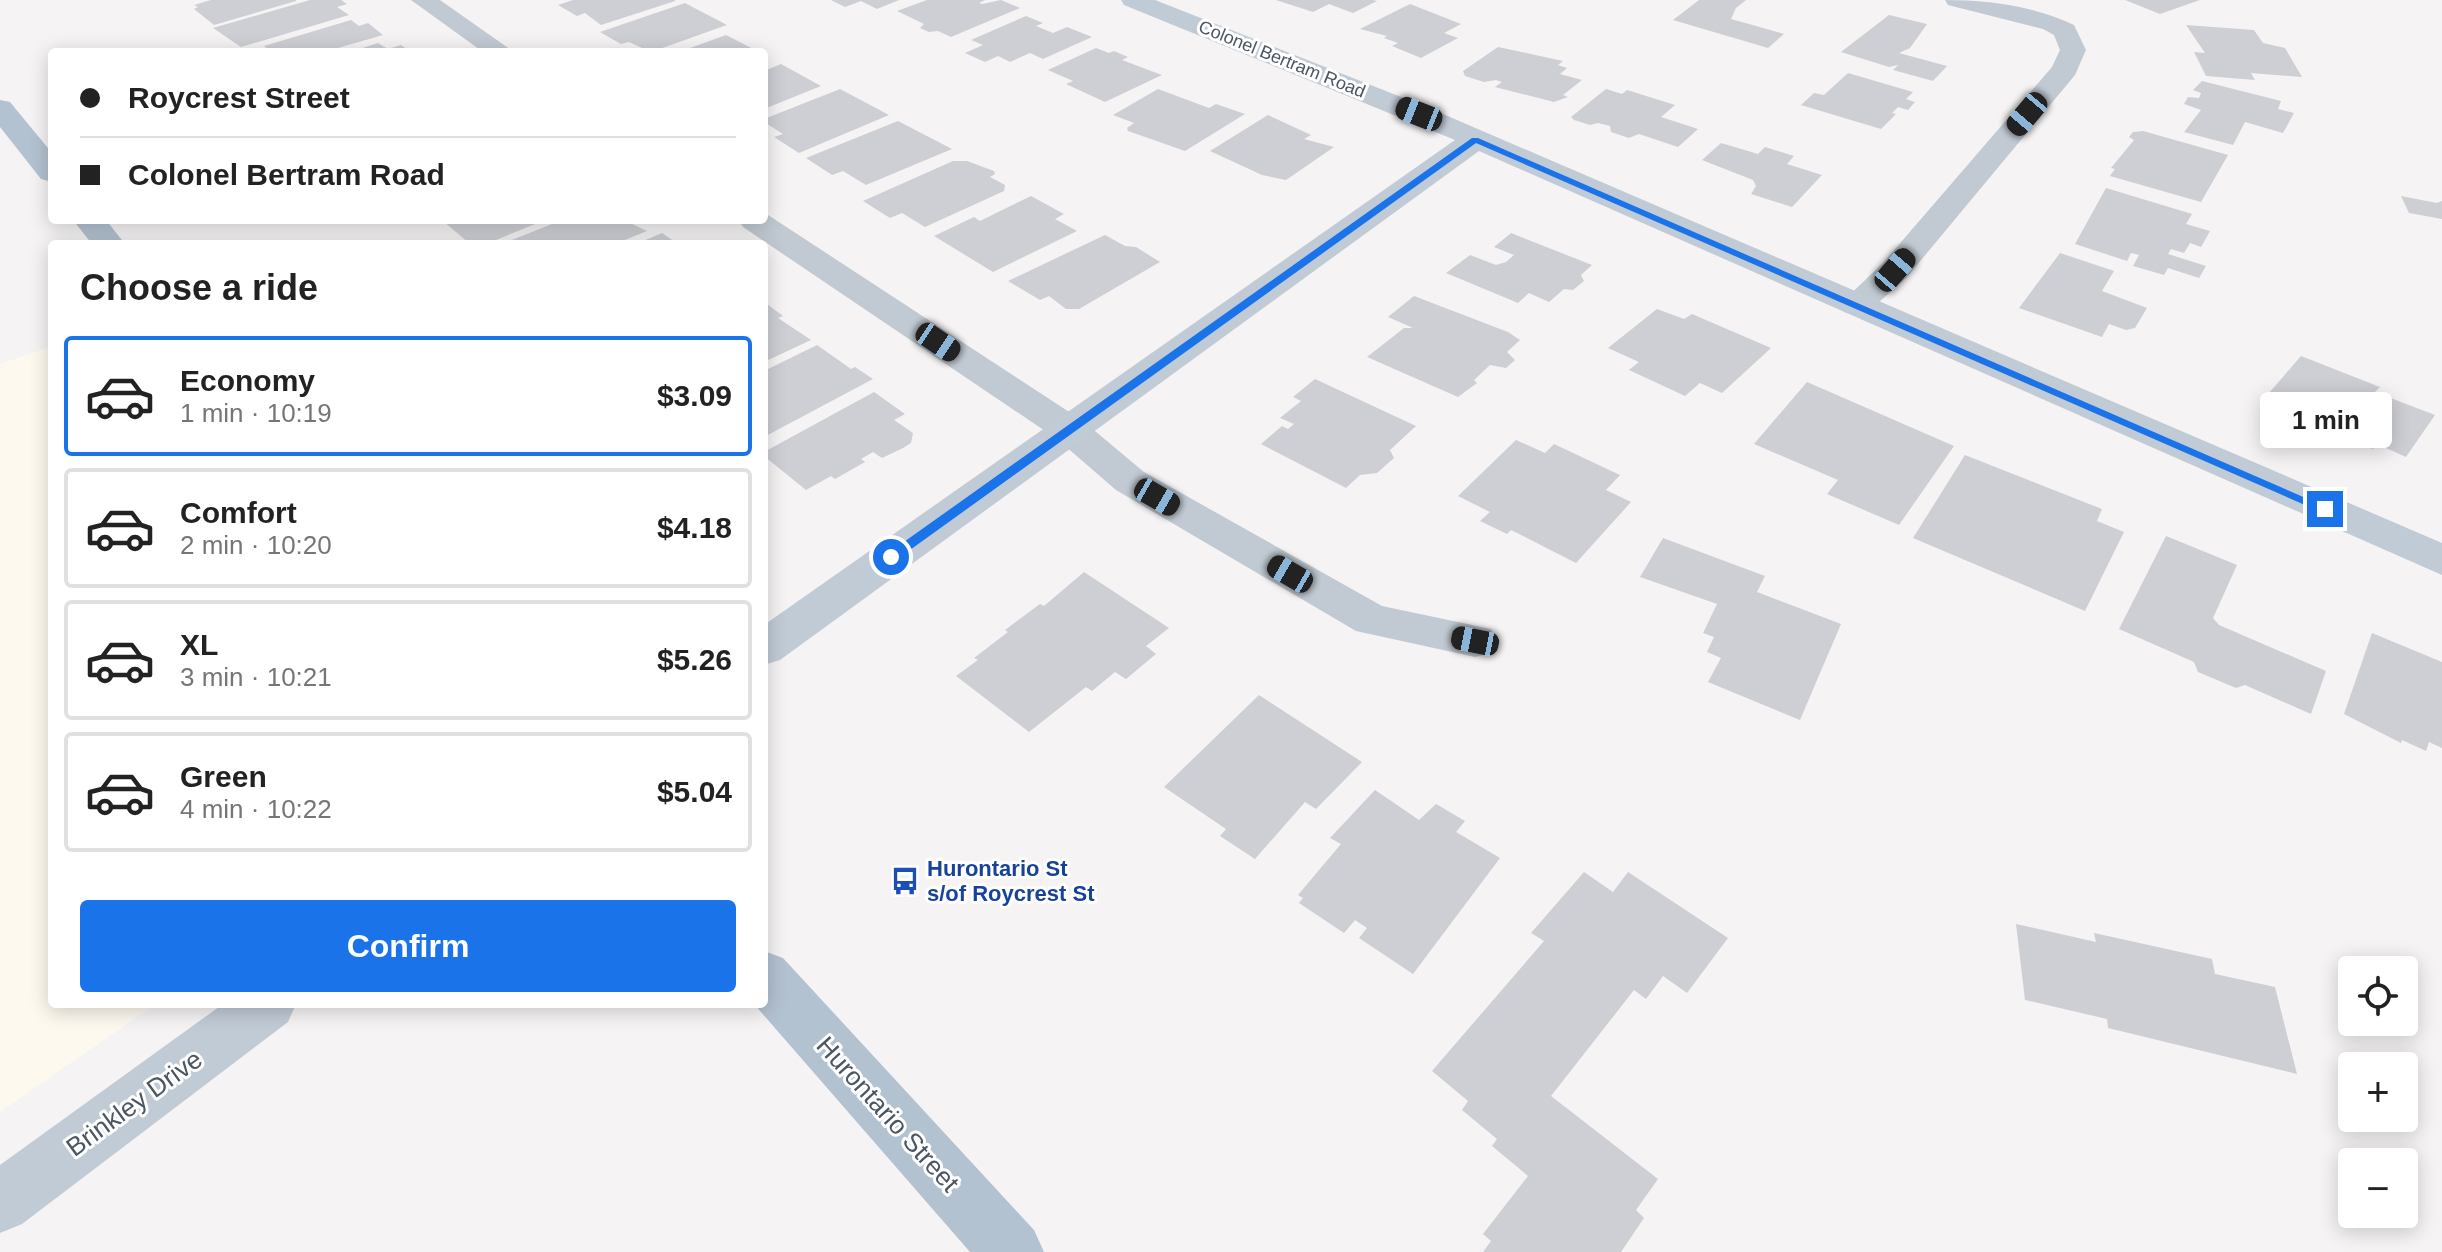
<!DOCTYPE html>
<html lang="en">
<head>
<meta charset="utf-8">
<style>
  :root { --surface:#fff; --page:#f2f2f2; --text:#222; --muted:#767676; --line:#e0e0e0; --accent:#1a73e8 }
  body { margin:0; font-family:Arial,sans-serif; background:var(--page); color:var(--text); height:100vh; display:flex; flex-direction:column; font-size:30px; white-space:nowrap }
  * { box-sizing:border-box; margin:0 }
  p { font-size:26px; color:var(--muted) }
  .icon { flex:none; width:44px; height:44px; fill:none; stroke:currentColor; stroke-width:2; stroke-linecap:round; stroke-linejoin:round }
  .map { position:relative; flex:1; overflow:hidden }
  .side { position:absolute; left:48px; top:240px; width:720px; height:768px; display:flex; flex-direction:column; background:var(--surface); border-radius:8px; box-shadow:0 4px 20px #0003 }
  .side>* { flex:none }
  .hud { position:absolute; left:48px; top:48px; width:720px; height:176px; border-radius:8px; box-shadow:0 4px 20px #0003; display:grid; align-content:center; height:176px; padding:0 32px; background:var(--surface) }
  .buttons { position:absolute; left:2338px; top:956px; display:grid; gap:16px }
  .buttons a { display:grid; place-items:center; width:80px; height:80px; border-radius:8px; background:var(--surface); box-shadow:0 4px 20px #0003; font-size:40px }
  .end { position:absolute; width:36px; height:36px; margin:-18px; border:10px solid #1a73e8; background:#fff; box-shadow:0 0 0 4px #fff }
  .from { border-radius:50% }
  .bubble { position:absolute; height:56px; border-radius:8px; background:var(--surface); box-shadow:0 4px 20px #0003; font-size:26px; font-weight:600; line-height:56px; text-align:center }
  .car { position:absolute; width:24px; height:48px; margin:-24px -12px; border-radius:10px; box-shadow:0 0 6px 2px #0007; background:linear-gradient(#222 24%,#8ab4d8 0 40%,#222 0 76%,#8ab4d8 0 86%,#222 0) }
  .hud b { display:flex; align-items:center; gap:28px; height:76px; font-size:30px }
  .hud b+b { border-top:2px solid var(--line) }
  .hud i { width:20px; height:20px; background:var(--text) }
  ul { padding:0; list-style:none }
  li { display:flex; align-items:center; gap:24px; height:120px; margin:0 16px 12px; padding:0 16px; border:4px solid var(--line); border-radius:8px }
  li div { flex:1 }
  li b { display:block; font-size:30px }
  li em { font-style:normal; font-weight:600 }
  li.active { border-color:var(--accent) }
  li>.icon { width:72px; height:72px; stroke-width:1.5 }
  h2 { padding:0 32px; font-size:36px; line-height:96px }
  .primary-button { display:flex; gap:16px; margin-top:auto; padding:16px 32px }
  .primary-button a { flex:1; height:92px; border-radius:8px; background:var(--accent); color:#fff; font-size:32px; font-weight:600; line-height:92px; text-align:center }
  .map>svg:first-child { display:block }
</style>
</head>
<body>
<div class="map">
<svg width="2442" height="1252" viewBox="0 0 2442 1252">
  <rect width="100%" height="100%" fill="#f5f3f3"/>
  <polygon fill="#fdf9ef" points="50,347 52,1004 156,1004 0,1112 0,364"/>
  <g fill="#cdcfd5">
    <polygon points="211,0 296,0 296,1 214,25 194,9 198,7 194,5"/>
    <polygon points="310,0 341,0 347,4 337,7 349,15 241,47 213,28"/>
    <polygon points="573,0 675,0 675,1 601,25 585,13 577,16 558,5"/>
    <polygon points="831,0 899,0 877,9 861,1 845,7"/>
    <polygon points="927,0 985,0 979,3 982,4 1001,0 1020,8 951,37 938,31 929,32 920,28 924,24 897,11"/>
    <polygon points="1276,0 1373,0 1377,1 1353,13 1329,4 1313,12"/>
    <polygon points="1699,0 1746,0 1736,8 1731,19 1784,34 1768,48 1673,20"/>
    <polygon points="2125,0 2200,0 2160,14"/>
    <polygon points="685,3 727,25 651,52 629,42 621,44 600,32"/>
    <polygon points="1410,4 1461,24 1444,33 1458,38 1421,58 1392,46 1398,43 1384,38 1387,36 1360,29"/>
    <polygon points="1889,15 1927,24 1910,48 1899,53 1947,66 1933,81 1893,70 1898,65 1889,67 1841,52"/>
    <polygon points="1026,16 1043,23 1036,26 1053,33 1067,27 1092,37 1043,59 1030,53 1010,62 998,56 985,62 965,53 983,45 971,40"/>
    <polygon points="351,20 359,26 368,23 383,35 324,52 271,52 264,46"/>
    <polygon points="2186,25 2254,30 2263,43 2285,48 2302,77 2251,73 2255,80 2206,76 2194,52 2205,53"/>
    <polygon points="726,35 759,52 679,52"/>
    <polygon points="378,43 388,49 401,45 411,52 350,52"/>
    <polygon points="1498,47 1563,61 1558,65 1567,68 1560,74 1582,80 1563,95 1568,97 1554,102 1495,87 1502,82 1496,80 1484,82 1465,76 1463,71"/>
    <polygon points="1096,48 1109,53 1114,51 1128,57 1122,60 1162,75 1105,102 1066,84 1073,81 1048,70"/>
    <polygon points="781,64 821,86 764,109 764,71"/>
    <polygon points="1848,73 1913,92 1906,99 1915,102 1908,110 1898,107 1892,113 1896,114 1881,129 1801,105 1814,93 1824,95"/>
    <polygon points="2202,81 2281,101 2278,109 2294,113 2283,133 2245,122 2233,145 2184,132 2201,110 2184,104 2188,97 2199,98 2201,93 2193,90"/>
    <polygon points="840,89 889,115 799,153 774,137 783,134 764,122 764,119"/>
    <polygon points="1158,89 1209,108 1216,104 1245,114 1185,151 1128,131 1127,128 1134,123 1113,115"/>
    <polygon points="1606,89 1622,94 1627,90 1675,105 1661,117 1698,129 1678,147 1639,134 1629,138 1611,132 1610,126 1598,123 1590,125 1574,120 1571,117"/>
    <polygon points="1268,115 1311,135 1304,139 1334,147 1286,180 1262,175 1210,151"/>
    <polygon points="898,121 952,149 866,185 843,171 832,175 806,158"/>
    <polygon points="2143,131 2228,155 2201,202 2110,176 2115,169 2111,168 2134,140 2129,137 2133,132"/>
    <polygon points="1721,143 1758,154 1765,147 1794,156 1787,164 1822,175 1792,207 1751,194 1756,186 1753,180 1702,160"/>
    <polygon points="953,161 967,161 994,171 995,174 990,177 1005,185 1004,191 925,227 902,213 890,218 863,201"/>
    <polygon points="2106,188 2192,214 2186,224 2210,231 2201,247 2190,243 2184,253 2171,249 2168,254 2206,266 2199,278 2168,268 2164,275 2133,266 2139,255 2131,253 2127,261 2075,244"/>
    <polygon points="1031,196 1064,214 1055,219 1077,231 993,272 934,236 974,217 980,221"/>
    <polygon points="2401,196 2437,203 2442,201 2442,219 2409,213"/>
    <polygon points="446,220 545,220 486,244 470,244 443,221"/>
    <polygon points="562,220 624,220 647,231 615,244 502,244"/>
    <polygon points="662,233 678,244 636,244"/>
    <polygon points="1511,233 1592,265 1581,275 1584,281 1573,290 1564,289 1549,302 1529,293 1518,303 1446,273 1470,255 1496,265 1506,262 1514,255 1494,247"/>
    <polygon points="1105,235 1125,246 1136,247 1160,262 1079,309 1066,309 1049,296 1040,300 1008,281"/>
    <polygon points="2060,253 2114,271 2102,291 2147,308 2135,328 2126,330 2109,324 2102,337 2019,308"/>
    <polygon points="1414,296 1508,332 1520,340 1507,352 1515,360 1506,368 1490,365 1474,380 1477,383 1458,397 1367,357 1404,328 1413,328 1388,317"/>
    <polygon points="767,304 783,316 778,318 811,340 764,362"/>
    <polygon points="1657,309 1684,319 1692,314 1771,348 1722,393 1700,383 1685,396 1629,370 1639,362 1608,348"/>
    <polygon points="817,345 851,369 855,367 873,379 764,437 764,371"/>
    <polygon points="2301,356 2380,387 2375,392 2435,415 2406,457 2377,444 2373,449 2338,435 2341,430 2263,400"/>
    <polygon points="1315,379 1416,426 1390,450 1394,458 1377,473 1360,475 1346,488 1261,444 1282,426 1288,429 1294,424 1280,418 1301,401 1293,397"/>
    <polygon points="1807,382 1954,446 1899,525 1827,494 1838,480 1754,444"/>
    <polygon points="874,392 905,414 894,420 913,433 911,443 903,448 882,458 873,452 861,459 865,462 835,479 831,476 806,490 764,456 764,452"/>
    <polygon points="1516,440 1545,453 1554,444 1620,475 1606,490 1631,502 1576,563 1511,530 1507,534 1480,521 1490,512 1458,496"/>
    <polygon points="1965,455 2102,509 2097,521 2124,532 2085,611 1913,538"/>
    <polygon points="2166,536 2237,565 2213,618 2219,625 2326,671 2311,714 2245,685 2236,688 2198,672 2194,662 2119,629"/>
    <polygon points="1663,538 1765,576 1757,592 1841,624 1800,720 1708,682 1721,658 1707,652 1714,637 1703,633 1717,604 1640,577"/>
    <polygon points="1084,572 1169,628 1146,646 1156,654 1126,679 1115,672 1092,691 1086,687 1029,732 956,676 978,660 974,658 1008,632 1005,630 1040,604 1044,606"/>
    <polygon points="2372,633 2442,662 2442,748 2429,742 2426,751 2402,740 2401,743 2344,714"/>
    <polygon points="1259,695 1362,762 1316,809 1305,802 1255,859 1220,836 1226,829 1164,787"/>
    <polygon points="1375,790 1419,820 1436,804 1465,821 1456,832 1500,858 1413,974 1359,938 1367,928 1355,920 1344,933 1299,903 1303,898 1298,895 1341,844 1330,838"/>
    <polygon points="1584,872 1613,892 1628,872 1728,938 1687,993 1663,976 1646,999 1634,990 1551,1096 1658,1179 1636,1210 1644,1218 1621,1252 1483,1252 1491,1241 1483,1234 1528,1176 1492,1146 1497,1139 1462,1110 1468,1101 1432,1071 1544,941 1531,933"/>
    <polygon points="2016,924 2096,942 2094,933 2212,959 2215,974 2275,987 2297,1074 2108,1028 2107,1019 2025,1000"/>
  </g>
  <g fill="none" stroke-linecap="round" stroke-linejoin="round">
    <g fill="#c1cad2" fill-rule="evenodd">
      <polygon points="411,0 440,0 514,52 483,52"/>
      <path d="M1945 0C1988 0 2034 6 2074 25L2086 50 2075 75 1907 277 1868 312 1856 315 1844 312 1839 305 1883 263 2052 67 2060 50 2054 35 2043 29 1948 5Z"/>
      <polygon points="765,213 1083,421 1144,472 1382,606 1491,629 1497,641 1491,653 1475,657 1356,631 1116,490 1057,439 743,227 738,220 764,220"/>
    </g>
    <g fill="#c1cbd6" fill-rule="evenodd">
      <polygon points="1121,0 1155,0 1429,108 2442,543 2442,575 1479,151 780,660 764,665 764,625 1455,140 1124,5"/>
      <polygon points="223,1004 296,1004 288,1022 22,1224 0,1233 0,1165"/>
    </g>
    <g fill="#b3c2d1" fill-rule="evenodd">
      <polygon points="0,100 10,102 52,153 52,182 41,179 0,127"/>
      <polygon points="73,220 106,220 125,244 92,244"/>
      <polygon points="764,951 783,958 1034,1230 1044,1252 970,1252 754,1004 764,1004"/>
    </g>
  </g>
  <polygon fill="#1a73e8" points="1472,138 1478,138 2331,509 2321,512 1476,143 896,560 887,560 887,554"/>
  <defs>
    <symbol id="bus-bare" viewBox="-9 -9 18 18"><path d="M-5-6H5V4H4V6H2V4H-2V6H-4V4H-5ZM-3.5-4V0h7V-4ZM-3.5 1.2v1.5H-2V1.2ZM2 1.2v1.5H3.5V1.2Z" fill="#1a4fb4" stroke="#fff" stroke-width="2.5" paint-order="stroke"/></symbol>
  </defs>
  <g fill-rule="evenodd">
    <use href="#bus-bare" x="885" y="861" width="40" height="40"/>
  </g>
  <g text-anchor="middle" dominant-baseline="central" stroke-width="6" stroke-linejoin="round" paint-order="stroke">
    <g font-size="18" fill="#4a5661" stroke="#fff">
      <text transform="translate(1282 59) rotate(22)">Colonel Bertram Road</text>
    </g>
    <g font-size="22" font-weight="bold" fill="#164399" stroke="#fff" text-anchor="start">
      <text x="927" y="868">Hurontario St<tspan x="927" dy="25">s/of Roycrest St</tspan></text>
    </g>
    <g font-size="26" fill="#4a5661" stroke="#fff">
      <text transform="translate(134 1103) rotate(-36)">Brinkley Drive</text>
      <text transform="translate(888 1114) rotate(48)">Hurontario Street</text>
    </g>
  </g>
</svg>
<div class="buttons">
<a><svg class="icon" aria-label="locate" viewBox="0 0 24 24"><circle cx="12" cy="12" r="6"/><path d="M12 2v4M12 18v4M2 12h4M18 12h4"/></svg></a>
<a>+</a>
<a>−</a>
</div>
<i class="end from" style="left:891px;top:557px"></i>
<i class="end" style="left:2325px;top:509px"></i>
<div class="bubble" style="left:2260px;top:392px;width:132px">1 min</div>
<i class="car" style="left:1419px;top:114px;rotate:292deg"></i>
<i class="car" style="left:2027px;top:114px;rotate:220deg"></i>
<i class="car" style="left:1895px;top:270px;rotate:41deg"></i>
<i class="car" style="left:938px;top:342px;rotate:124deg"></i>
<i class="car" style="left:1157px;top:497px;rotate:120deg"></i>
<i class="car" style="left:1290px;top:574px;rotate:300deg"></i>
<i class="car" style="left:1475px;top:641px;rotate:281deg"></i>
<div class="hud">
<b><i class="from"></i>Roycrest Street</b>
<b><i></i>Colonel Bertram Road</b>
</div>
<section class="side">
<h2>Choose a ride</h2>
<ul>
<li class="active"><svg class="icon" aria-label="car" viewBox="0 0 24 24"><path d="M5 17H2v-5l4-1 3-4h7l3 4 3 1v5h-3M9 17h6M6 11h13"/><circle cx="7" cy="17" r="2"/><circle cx="17" cy="17" r="2"/></svg><div><b>Economy</b><p>1 min · 10:19</p></div><em>$3.09</em></li>
<li><svg class="icon" aria-label="car" viewBox="0 0 24 24"><path d="M5 17H2v-5l4-1 3-4h7l3 4 3 1v5h-3M9 17h6M6 11h13"/><circle cx="7" cy="17" r="2"/><circle cx="17" cy="17" r="2"/></svg><div><b>Comfort</b><p>2 min · 10:20</p></div><em>$4.18</em></li>
<li><svg class="icon" aria-label="car" viewBox="0 0 24 24"><path d="M5 17H2v-5l4-1 3-4h7l3 4 3 1v5h-3M9 17h6M6 11h13"/><circle cx="7" cy="17" r="2"/><circle cx="17" cy="17" r="2"/></svg><div><b>XL</b><p>3 min · 10:21</p></div><em>$5.26</em></li>
<li><svg class="icon" aria-label="car" viewBox="0 0 24 24"><path d="M5 17H2v-5l4-1 3-4h7l3 4 3 1v5h-3M9 17h6M6 11h13"/><circle cx="7" cy="17" r="2"/><circle cx="17" cy="17" r="2"/></svg><div><b>Green</b><p>4 min · 10:22</p></div><em>$5.04</em></li>
</ul>
<div class="primary-button"><a>Confirm</a></div>
</section>
</div>
</body>
</html>
